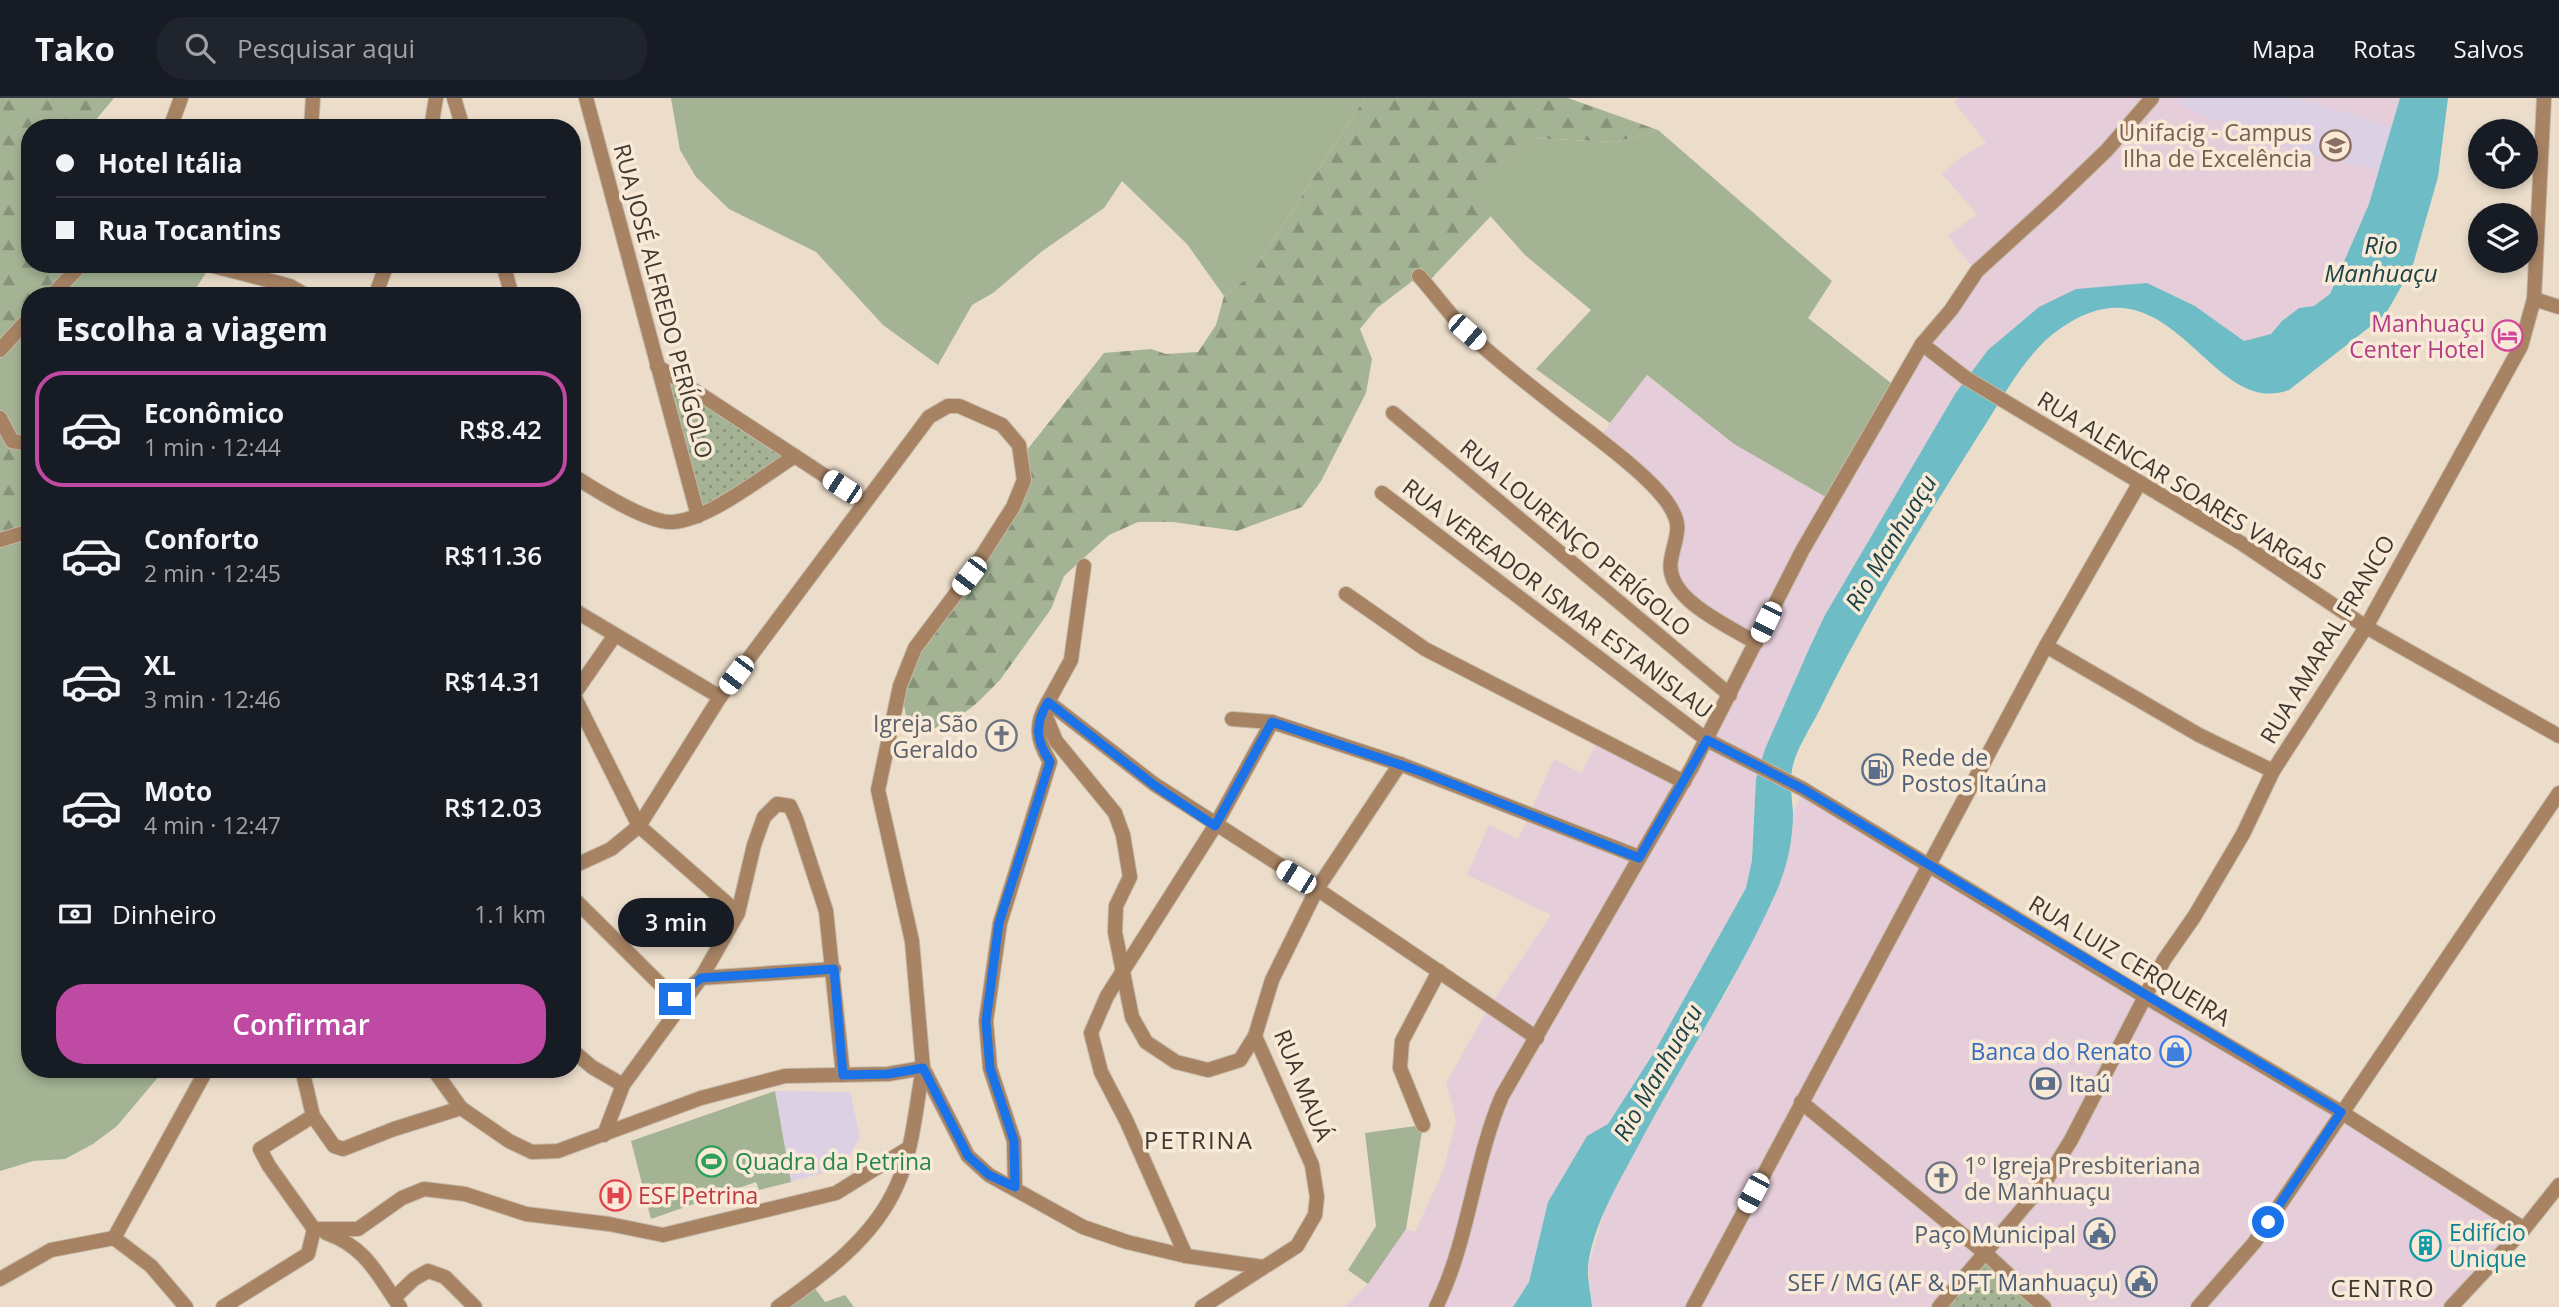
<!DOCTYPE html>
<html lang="pt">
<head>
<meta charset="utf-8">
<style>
  :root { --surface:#171b24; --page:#20242c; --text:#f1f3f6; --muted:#9ea1a6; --line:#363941; --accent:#be4aa3 }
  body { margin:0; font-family:"Open Sans",sans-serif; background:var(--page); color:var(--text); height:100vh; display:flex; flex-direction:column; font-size:26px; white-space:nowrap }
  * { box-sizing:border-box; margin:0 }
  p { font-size:23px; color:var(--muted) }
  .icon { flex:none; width:38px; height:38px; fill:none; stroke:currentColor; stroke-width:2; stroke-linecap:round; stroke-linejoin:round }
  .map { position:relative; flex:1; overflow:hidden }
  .details { position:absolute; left:21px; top:189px; width:560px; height:791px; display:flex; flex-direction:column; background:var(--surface); border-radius:28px; box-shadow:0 4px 10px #0003 }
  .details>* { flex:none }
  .banner { position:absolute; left:21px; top:21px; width:560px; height:154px; border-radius:28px; box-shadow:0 4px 10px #0003; display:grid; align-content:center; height:154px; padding:0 35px; background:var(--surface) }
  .buttons { position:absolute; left:2468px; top:21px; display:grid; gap:14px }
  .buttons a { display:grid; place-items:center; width:70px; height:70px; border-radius:50%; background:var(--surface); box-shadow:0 4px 10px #0003; font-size:35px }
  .end { position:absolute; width:32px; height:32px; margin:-16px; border:9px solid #1a73e8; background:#fff; box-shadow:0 0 0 4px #fff }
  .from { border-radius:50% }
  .bubble { position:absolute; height:49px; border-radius:24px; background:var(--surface); box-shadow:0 4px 10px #0003; font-size:23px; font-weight:600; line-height:49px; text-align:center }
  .car { position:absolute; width:21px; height:42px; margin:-21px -10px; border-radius:9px; box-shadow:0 0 5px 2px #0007; background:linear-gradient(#fff 24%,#345 0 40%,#fff 0 76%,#345 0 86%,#fff 0) }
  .banner b { display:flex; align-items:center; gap:24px; height:66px; font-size:26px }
  .banner b+b { border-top:2px solid var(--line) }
  .banner i { width:18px; height:18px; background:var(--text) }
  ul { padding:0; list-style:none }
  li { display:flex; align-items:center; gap:21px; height:116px; margin:0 14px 10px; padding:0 21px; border:4px solid transparent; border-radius:28px }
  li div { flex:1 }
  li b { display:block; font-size:26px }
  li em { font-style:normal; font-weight:600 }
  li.active { border-color:var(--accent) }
  li>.icon { width:63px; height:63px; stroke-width:1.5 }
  h2 { padding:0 35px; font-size:32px; line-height:84px }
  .pay { display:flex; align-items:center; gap:18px; height:77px; padding:0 35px; font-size:26px }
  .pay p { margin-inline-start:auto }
  .action { display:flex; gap:14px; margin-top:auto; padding:14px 35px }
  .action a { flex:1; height:80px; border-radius:28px; background:var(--accent); color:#fff; font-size:28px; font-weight:600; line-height:80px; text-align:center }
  header { display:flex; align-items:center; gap:42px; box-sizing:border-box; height:98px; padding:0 35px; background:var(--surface); border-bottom:2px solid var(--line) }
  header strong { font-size:33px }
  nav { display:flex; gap:38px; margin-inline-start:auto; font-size:24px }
  .search { width:490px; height:63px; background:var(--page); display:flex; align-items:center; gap:18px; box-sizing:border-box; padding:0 24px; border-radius:28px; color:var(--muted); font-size:26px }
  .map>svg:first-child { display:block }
</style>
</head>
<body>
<header>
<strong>Tako</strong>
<div class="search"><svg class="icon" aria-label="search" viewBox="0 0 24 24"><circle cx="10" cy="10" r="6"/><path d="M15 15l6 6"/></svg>Pesquisar aqui</div>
<nav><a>Mapa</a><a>Rotas</a><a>Salvos</a></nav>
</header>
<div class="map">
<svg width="2559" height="1209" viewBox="0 0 2559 1209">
  <defs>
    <pattern id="forest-firs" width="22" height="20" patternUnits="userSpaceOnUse" patternTransform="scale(1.75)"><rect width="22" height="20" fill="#a3b393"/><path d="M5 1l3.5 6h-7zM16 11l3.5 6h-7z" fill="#869379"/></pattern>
    <pattern id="park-dots" width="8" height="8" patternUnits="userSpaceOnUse" patternTransform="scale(1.75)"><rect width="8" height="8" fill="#a3b393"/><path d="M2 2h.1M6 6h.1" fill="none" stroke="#869379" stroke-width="1.8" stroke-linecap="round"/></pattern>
  </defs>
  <rect width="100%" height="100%" fill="#ebddca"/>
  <g fill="#e5ced9">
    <polygon points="1959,0 2400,0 2369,106 2330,196 2314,208 2299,211 2282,223 2271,236 2244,243 2195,208 2147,185 1988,252 1955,296 1825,517 1756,681 1752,762 1746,790 1655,953 1608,1026 1587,1038 1548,1104 1529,1184 1513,1209 1344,1209 1368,1186 1406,1131 1415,1134 1443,1073 1456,1023 1446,985 1489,909 1551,817 1467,777 1489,727 1518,741 1554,661 1581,675 1600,639 1684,683 1756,546 1676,491 1676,420 1598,342 1646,277 1734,346 1831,402 1976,173 1947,138 1977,116 1942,76 1960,60 1986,45 1954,4"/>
    <polygon points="1803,691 2524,1131 2451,1209 1592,1209 1588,1169 1606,1108 1652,1020 1728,891 1773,802 1792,740 1793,716"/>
  </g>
  <g fill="#dcd0e4">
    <polygon points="2180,0 2296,0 2392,29 2379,72 2323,60 2243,35 2176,4"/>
    <polygon points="775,993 850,994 860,1040 842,1069 791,1084"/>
  </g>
  <g fill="#a3b393">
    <polygon points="671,0 1365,0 1250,178 1224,198 1187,146 1122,83 1104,110 1041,154 993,195 972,207 938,267 883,227 816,154 729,111 696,79 680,52"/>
    <polygon points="1658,32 1832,183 1808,220 1896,289 1831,402 1734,346 1647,277 1610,325 1536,271 1591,212 1525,157 1477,103 1531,40 1616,44"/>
    <polygon points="82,166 206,166 211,167 191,198 51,198"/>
    <polygon points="30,219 30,346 12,343 0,320 0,252"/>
    <polygon points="30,433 30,971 165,971 117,1028 93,1046 65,1061 33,1063 0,1073 0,442"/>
    <polygon points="775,993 791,1084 759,1092 756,1084 651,1121 631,1043"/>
    <polygon points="1423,1027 1406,1131 1368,1186 1348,1172 1376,1128 1365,1035"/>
    <polygon points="811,1185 825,1204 845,1197 854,1209 778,1209"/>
  </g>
  <g fill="url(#forest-firs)">
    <polygon points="0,0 114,0 89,30 30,30 30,166 82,166 51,198 30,198 30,219 0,252"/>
    <polygon points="1365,0 1568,0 1658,32 1616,44 1531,40 1478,103 1491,118 1426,186 1419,178 1377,210 1360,231 1372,261 1366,295 1321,383 1302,409 1237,433 1173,424 1138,424 1109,437 1064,478 1051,511 1000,582 977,605 946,629 909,632 900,588 915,550 1013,409 1023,357 1104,255 1151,251 1166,256 1198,254 1216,227 1224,198 1250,178"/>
    <polygon points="0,320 12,343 30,346 30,433 0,442"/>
  </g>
  <g fill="url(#park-dots)">
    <polygon points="657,268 795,358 698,418"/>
    <polygon points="1985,1155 2044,1209 1939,1209"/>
  </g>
  <path fill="#6dbcc6" d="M2400 0H2448L2438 79 2412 170 2385 217 2289 292C2209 322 2172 153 2061 230 2024 255 2002 302 1978 338 1922 427 1866 517 1820 611 1811 629 1798 648 1793 667 1789 683 1792 699 1793 715 1793 745 1786 774 1773 801 1733 889 1679 969 1635 1054 1616 1089 1593 1128 1588 1168 1587 1181 1591 1196 1592 1209H1513L1529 1184 1548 1104 1587 1038 1608 1026 1655 953 1746 790 1752 762 1756 681 1765 651 1809 551 1825 517 1955 296 1988 252 2039 209 2076 191 2147 185 2195 208 2244 243 2271 236 2282 223 2299 210 2314 208 2330 196 2369 106Z"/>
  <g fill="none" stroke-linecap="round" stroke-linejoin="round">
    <defs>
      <g id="minor">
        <polyline points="454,0 463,30"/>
        <polyline points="586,0 698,418"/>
        <polyline points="170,30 181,0"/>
        <polyline points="311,30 313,0"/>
        <polyline points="431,30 436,0"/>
        <polyline points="206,166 290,188 307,198"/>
        <polyline points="503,166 512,198"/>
        <path d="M1419 178C1435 196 1450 217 1467 234 1495 261 1527 285 1557 309 1586 332 1650 377 1669 407 1684 430 1675 438 1671 462 1664 501 1728 527 1756 545"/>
        <polyline points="51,198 82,166"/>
        <polyline points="375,198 387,166"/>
        <polyline points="1922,246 1966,280 2241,445 2366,529 2559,638"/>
        <polyline points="0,252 30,219"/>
        <polyline points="657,268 865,404"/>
        <polyline points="1393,315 1730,597"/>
        <polyline points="0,320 12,343 30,346"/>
        <path d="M572 377C594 391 648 426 673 424 710 421 763 378 795 358"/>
        <polyline points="1382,395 1707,642"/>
        <polyline points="0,442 30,433"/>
        <polyline points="1084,468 1071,562 1048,604 1046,619 1056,643 1115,715 1123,737 1130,779 1116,808 1115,834 1132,919 1146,944 1176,964 1208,972 1240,962 1255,938"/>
        <polyline points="1346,496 1425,551 1684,684"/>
        <polyline points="572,511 720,599"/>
        <polyline points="2046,548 2199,637 2273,673"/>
        <polyline points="572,599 615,537"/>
        <polyline points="575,600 639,728 738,815"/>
        <polyline points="1232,621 1272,624 1400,666 1639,759"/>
        <polyline points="572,769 611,751 639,728 720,599 929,319 948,308 959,308 1002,327 1019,347 1024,382 1013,409 969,478 915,550 900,588 878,692 912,843 923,970 968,1058 989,1077 1083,1129 1127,1144 1186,1158 1263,1169"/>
        <polyline points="572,799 675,901 701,880 834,871"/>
        <polyline points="2144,898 2341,1014 2524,1131"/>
        <polyline points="572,952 592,969 623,987"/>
        <polyline points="302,971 313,1018"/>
        <polyline points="433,971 461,1010"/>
        <polyline points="1801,1004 1985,1155"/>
        <polyline points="1423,1027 1400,970 1402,943 1439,873"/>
        <polyline points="604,1037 623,987 701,880 738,815 754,747 764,719 777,706 790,708 796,721 826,813 843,977"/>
        <path d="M1015 1089 1014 1043 990 970 986 923 1000 825 1050 664C1037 642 1034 627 1048 604L1154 686 1317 791 1537 940"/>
        <path d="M314 1131 269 1068 260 1051 313 1018 334 1048 343 1051 394 1031 461 1010 509 1043 532 1054 558 1053 701 1000 785 978 888 976 923 970C916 1007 913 1052 897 1087 874 1140 824 1176 778 1209"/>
        <polyline points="314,1131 358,1131 402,1100 424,1091 465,1096 526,1116 609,1126 663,1137 836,1095 907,1051"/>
        <path d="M326 1135C366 1149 377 1176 400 1209"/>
        <polyline points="114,1140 207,971"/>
        <polyline points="1186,1158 1126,1022 1101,974 1091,935 1107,898 1215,728 1272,624"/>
        <polyline points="0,1181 51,1152 114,1140 151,1168 186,1209"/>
        <polyline points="394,1200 414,1181 428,1173 445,1179 475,1209"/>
        <polyline points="223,1209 308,1156 314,1131"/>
        <polyline points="1202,1209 1297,1148 1315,1117 1317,1099 1312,1067 1255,938 1272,882 1317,791 1400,666"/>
        <polyline points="1693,1209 2046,548 2139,386"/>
        <polyline points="2198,1209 2254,1145 2559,695"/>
        <polyline points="2451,1209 2524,1131 2559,1087"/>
      </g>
      <g id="tertiary">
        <polyline points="2534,201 2559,209"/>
        <polyline points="1707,642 1803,691 2144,898"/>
        <polyline points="1985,1155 2044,1209"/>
        <path d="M1436 1209C1469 1143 1473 1066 1502 998L1692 669 1802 453 1922 246 1951 212 1977 173 2055 102 2107 52 2152 0"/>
        <polyline points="1939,1209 2045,1084 2071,1042 2164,862 2194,819 2243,736 2273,673 2366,529 2521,248 2534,201 2544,0"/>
      </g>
    </defs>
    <use href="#minor" stroke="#c5b9a8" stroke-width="16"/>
    <use href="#tertiary" stroke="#c5b9a8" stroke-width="16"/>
    <use href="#minor" stroke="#a78364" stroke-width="14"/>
    <use href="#tertiary" stroke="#a78364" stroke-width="14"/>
  </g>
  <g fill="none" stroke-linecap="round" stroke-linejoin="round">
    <path stroke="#1a73e8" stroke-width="9" d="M675 901 701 880 834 871 843 977 888 976 923 970 968 1058 989 1077 1015 1089 1014 1043 990 970 986 923 999 825 1050 664C1036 642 1034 627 1048 604L1154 687 1215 728 1272 624 1422 674 1639 760 1707 642 1803 691 2341 1014 2268 1124"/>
  </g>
  <defs>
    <symbol id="university-ring" viewBox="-11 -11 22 22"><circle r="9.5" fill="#f8ead7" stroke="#8d6e63" stroke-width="1.5"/><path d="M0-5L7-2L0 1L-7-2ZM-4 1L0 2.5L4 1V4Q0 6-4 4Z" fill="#8d6e63"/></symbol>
    <symbol id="hotel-ring" viewBox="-11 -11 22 22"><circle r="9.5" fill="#f8ead7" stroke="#d1479c" stroke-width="1.5"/><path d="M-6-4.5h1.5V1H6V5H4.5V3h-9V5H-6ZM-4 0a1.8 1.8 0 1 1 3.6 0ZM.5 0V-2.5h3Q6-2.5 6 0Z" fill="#d1479c"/></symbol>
    <symbol id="church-ring" viewBox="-11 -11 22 22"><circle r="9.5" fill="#f8ead7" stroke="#6b7280" stroke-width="1.5"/><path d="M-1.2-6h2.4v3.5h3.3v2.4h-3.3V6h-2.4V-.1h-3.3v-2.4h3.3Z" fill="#6b7280"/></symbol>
    <symbol id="fuel-ring" viewBox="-11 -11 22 22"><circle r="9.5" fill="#f8ead7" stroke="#5c6f8a" stroke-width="1.5"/><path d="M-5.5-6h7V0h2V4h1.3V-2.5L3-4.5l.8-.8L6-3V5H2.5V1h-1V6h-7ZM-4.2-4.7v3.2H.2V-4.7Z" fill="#5c6f8a"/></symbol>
    <symbol id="shop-ring" viewBox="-11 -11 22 22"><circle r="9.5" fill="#f8ead7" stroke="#3f7fe0" stroke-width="1.5"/><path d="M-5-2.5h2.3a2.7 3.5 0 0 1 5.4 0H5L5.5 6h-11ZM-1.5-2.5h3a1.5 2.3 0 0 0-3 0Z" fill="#3f7fe0"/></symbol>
    <symbol id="bank-ring" viewBox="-11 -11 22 22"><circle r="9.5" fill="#f8ead7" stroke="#5c6f8a" stroke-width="1.5"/><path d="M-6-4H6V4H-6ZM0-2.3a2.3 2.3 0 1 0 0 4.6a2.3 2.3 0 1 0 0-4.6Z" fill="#5c6f8a"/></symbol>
    <symbol id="stadium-ring" viewBox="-11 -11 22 22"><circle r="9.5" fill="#f8ead7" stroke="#2e9e5b" stroke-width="1.5"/><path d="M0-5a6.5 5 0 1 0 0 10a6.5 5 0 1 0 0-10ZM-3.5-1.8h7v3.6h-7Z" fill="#2e9e5b"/></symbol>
    <symbol id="hospital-ring" viewBox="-11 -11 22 22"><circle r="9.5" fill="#f8ead7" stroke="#e0444e" stroke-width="1.5"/><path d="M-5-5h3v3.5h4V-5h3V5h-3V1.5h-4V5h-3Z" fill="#e0444e"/></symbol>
    <symbol id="civic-ring" viewBox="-11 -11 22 22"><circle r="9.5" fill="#f8ead7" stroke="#5c6f8a" stroke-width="1.5"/><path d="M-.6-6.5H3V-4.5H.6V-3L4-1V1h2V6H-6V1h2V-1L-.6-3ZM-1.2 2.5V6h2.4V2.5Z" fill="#5c6f8a"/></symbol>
    <symbol id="building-ring" viewBox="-11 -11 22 22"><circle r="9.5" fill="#f8ead7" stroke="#0f9aa8" stroke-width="1.5"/><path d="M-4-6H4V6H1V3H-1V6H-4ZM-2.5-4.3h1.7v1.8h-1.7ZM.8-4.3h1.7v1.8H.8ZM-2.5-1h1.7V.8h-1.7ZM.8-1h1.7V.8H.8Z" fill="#0f9aa8"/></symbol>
  </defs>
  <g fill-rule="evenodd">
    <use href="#university-ring" x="2318" y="30" width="35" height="35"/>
    <use href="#hotel-ring" x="2490" y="220" width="35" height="35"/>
    <use href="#church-ring" x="984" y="620" width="35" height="35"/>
    <use href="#fuel-ring" x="1860" y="654" width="35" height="35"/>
    <use href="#shop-ring" x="2158" y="936" width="35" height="35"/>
    <use href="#bank-ring" x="2028" y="968" width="35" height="35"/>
    <use href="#stadium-ring" x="694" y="1046" width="35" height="35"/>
    <use href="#church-ring" x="1924" y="1062" width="35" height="35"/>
    <use href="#hospital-ring" x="598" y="1080" width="35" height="35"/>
    <use href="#civic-ring" x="2082" y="1118" width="35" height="35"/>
    <use href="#building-ring" x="2408" y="1130" width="35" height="35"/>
    <use href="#civic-ring" x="2124" y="1166" width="35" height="35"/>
  </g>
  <g text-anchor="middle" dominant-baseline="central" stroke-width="7" stroke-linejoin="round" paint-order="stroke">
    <g font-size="23" fill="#785e54" stroke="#f8ead7" text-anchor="end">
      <text x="2312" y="34">Unifacig - Campus<tspan x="2312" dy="26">Ilha de Excelência</tspan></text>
    </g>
    <g font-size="23" fill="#3e3831" stroke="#f8ead7">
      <text transform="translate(664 203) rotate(75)">RUA JOSÉ ALFREDO PERÍGOLO</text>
      <text transform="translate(2182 387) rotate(32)">RUA ALENCAR SOARES VARGAS</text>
      <text transform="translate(1576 439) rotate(40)">RUA LOURENÇO PERÍGOLO</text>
      <text transform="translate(1558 500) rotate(37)">RUA VEREADOR ISMAR ESTANISLAU</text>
      <text transform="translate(2327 541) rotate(-59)">RUA AMARAL FRANCO</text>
      <text transform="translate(2130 862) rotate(31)">RUA LUIZ CERQUEIRA</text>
      <text transform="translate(1304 987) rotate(68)">RUA MAUÁ</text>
    </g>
    <g font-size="23" fill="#b23c85" stroke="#f8ead7" text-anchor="end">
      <text x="2485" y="225">Manhuaçu<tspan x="2485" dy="26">Center Hotel</tspan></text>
    </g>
    <g font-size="23" fill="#5b616d" stroke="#f8ead7" text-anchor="end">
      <text x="978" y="625">Igreja São<tspan x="978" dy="26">Geraldo</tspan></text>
      <text x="1964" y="1067" text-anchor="start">1º Igreja Presbiteriana<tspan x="1964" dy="26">de Manhuaçu</tspan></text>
    </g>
    <g font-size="23" fill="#4e5e75" stroke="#f8ead7" text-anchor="start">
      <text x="1901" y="659">Rede de<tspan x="1901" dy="26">Postos Itaúna</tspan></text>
      <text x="2069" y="985">Itaú</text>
      <text x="2076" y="1136" text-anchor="end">Paço Municipal</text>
      <text x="2118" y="1184" text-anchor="end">SEF / MG (AF &amp; DFT Manhuaçu)</text>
    </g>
    <g font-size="23" fill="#366cbe" stroke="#f8ead7" text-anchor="end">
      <text x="2152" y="953">Banca do Renato</text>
    </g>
    <g font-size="23" fill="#27864d" stroke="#f8ead7" text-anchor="start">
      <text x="735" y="1063">Quadra da Petrina</text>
    </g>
    <g font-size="23" fill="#be3a42" stroke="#f8ead7" text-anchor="start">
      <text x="638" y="1097">ESF Petrina</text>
    </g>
    <g font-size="23" fill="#0d838f" stroke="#f8ead7" text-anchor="start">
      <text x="2449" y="1134">Edifício<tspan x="2449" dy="26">Unique</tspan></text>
    </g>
    <g font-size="24" font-style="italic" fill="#1d4347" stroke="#f8ead7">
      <text x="2381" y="146">Rio<tspan x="2381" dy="28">Manhuaçu</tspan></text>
      <text transform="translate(1890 444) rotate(-59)">Rio Manhuaçu</text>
      <text transform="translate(1657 974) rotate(-60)">Rio Manhuaçu</text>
    </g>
    <g font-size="24" letter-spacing="2" fill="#3e3831" stroke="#f8ead7">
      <text x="1199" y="1041">PETRINA</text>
      <text x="2383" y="1189">CENTRO</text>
    </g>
  </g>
</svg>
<div class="buttons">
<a><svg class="icon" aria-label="locate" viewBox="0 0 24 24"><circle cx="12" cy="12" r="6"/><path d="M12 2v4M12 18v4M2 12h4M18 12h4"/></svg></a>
<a><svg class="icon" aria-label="layers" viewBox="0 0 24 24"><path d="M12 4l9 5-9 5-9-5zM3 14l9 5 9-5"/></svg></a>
</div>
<i class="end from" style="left:2268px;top:1124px"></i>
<i class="end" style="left:675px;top:901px"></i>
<div class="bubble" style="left:618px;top:800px;width:116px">3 min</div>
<i class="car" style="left:1467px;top:234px;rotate:131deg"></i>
<i class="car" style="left:842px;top:389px;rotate:303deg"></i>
<i class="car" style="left:969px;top:478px;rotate:217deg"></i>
<i class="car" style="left:1766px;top:524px;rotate:206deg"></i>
<i class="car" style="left:736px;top:577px;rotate:217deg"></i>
<i class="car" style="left:1296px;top:779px;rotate:302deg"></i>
<i class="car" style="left:1753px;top:1095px;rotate:208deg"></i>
<div class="banner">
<b><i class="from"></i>Hotel Itália</b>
<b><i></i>Rua Tocantins</b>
</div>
<section class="details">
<h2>Escolha a viagem</h2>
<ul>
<li class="active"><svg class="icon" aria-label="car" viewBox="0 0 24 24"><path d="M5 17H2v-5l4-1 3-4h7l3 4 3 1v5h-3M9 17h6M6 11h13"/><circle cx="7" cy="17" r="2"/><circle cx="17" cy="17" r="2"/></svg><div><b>Econômico</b><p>1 min · 12:44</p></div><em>R$8.42</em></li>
<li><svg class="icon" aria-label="car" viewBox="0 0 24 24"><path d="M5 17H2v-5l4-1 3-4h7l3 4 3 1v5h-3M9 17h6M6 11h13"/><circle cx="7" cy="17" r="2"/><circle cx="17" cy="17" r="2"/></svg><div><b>Conforto</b><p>2 min · 12:45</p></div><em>R$11.36</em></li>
<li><svg class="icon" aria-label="car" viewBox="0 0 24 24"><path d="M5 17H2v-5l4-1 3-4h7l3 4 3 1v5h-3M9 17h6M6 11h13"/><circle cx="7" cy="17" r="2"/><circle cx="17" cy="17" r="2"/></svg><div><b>XL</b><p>3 min · 12:46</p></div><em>R$14.31</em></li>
<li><svg class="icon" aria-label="car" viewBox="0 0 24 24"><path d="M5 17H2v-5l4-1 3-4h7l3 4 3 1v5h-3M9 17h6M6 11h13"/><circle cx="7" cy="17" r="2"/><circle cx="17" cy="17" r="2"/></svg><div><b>Moto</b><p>4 min · 12:47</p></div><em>R$12.03</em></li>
</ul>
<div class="pay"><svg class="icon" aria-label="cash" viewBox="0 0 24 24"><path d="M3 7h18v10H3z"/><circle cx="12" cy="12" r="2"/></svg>Dinheiro<p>1.1 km</p></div>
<div class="action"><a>Confirmar</a></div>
</section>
</div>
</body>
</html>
